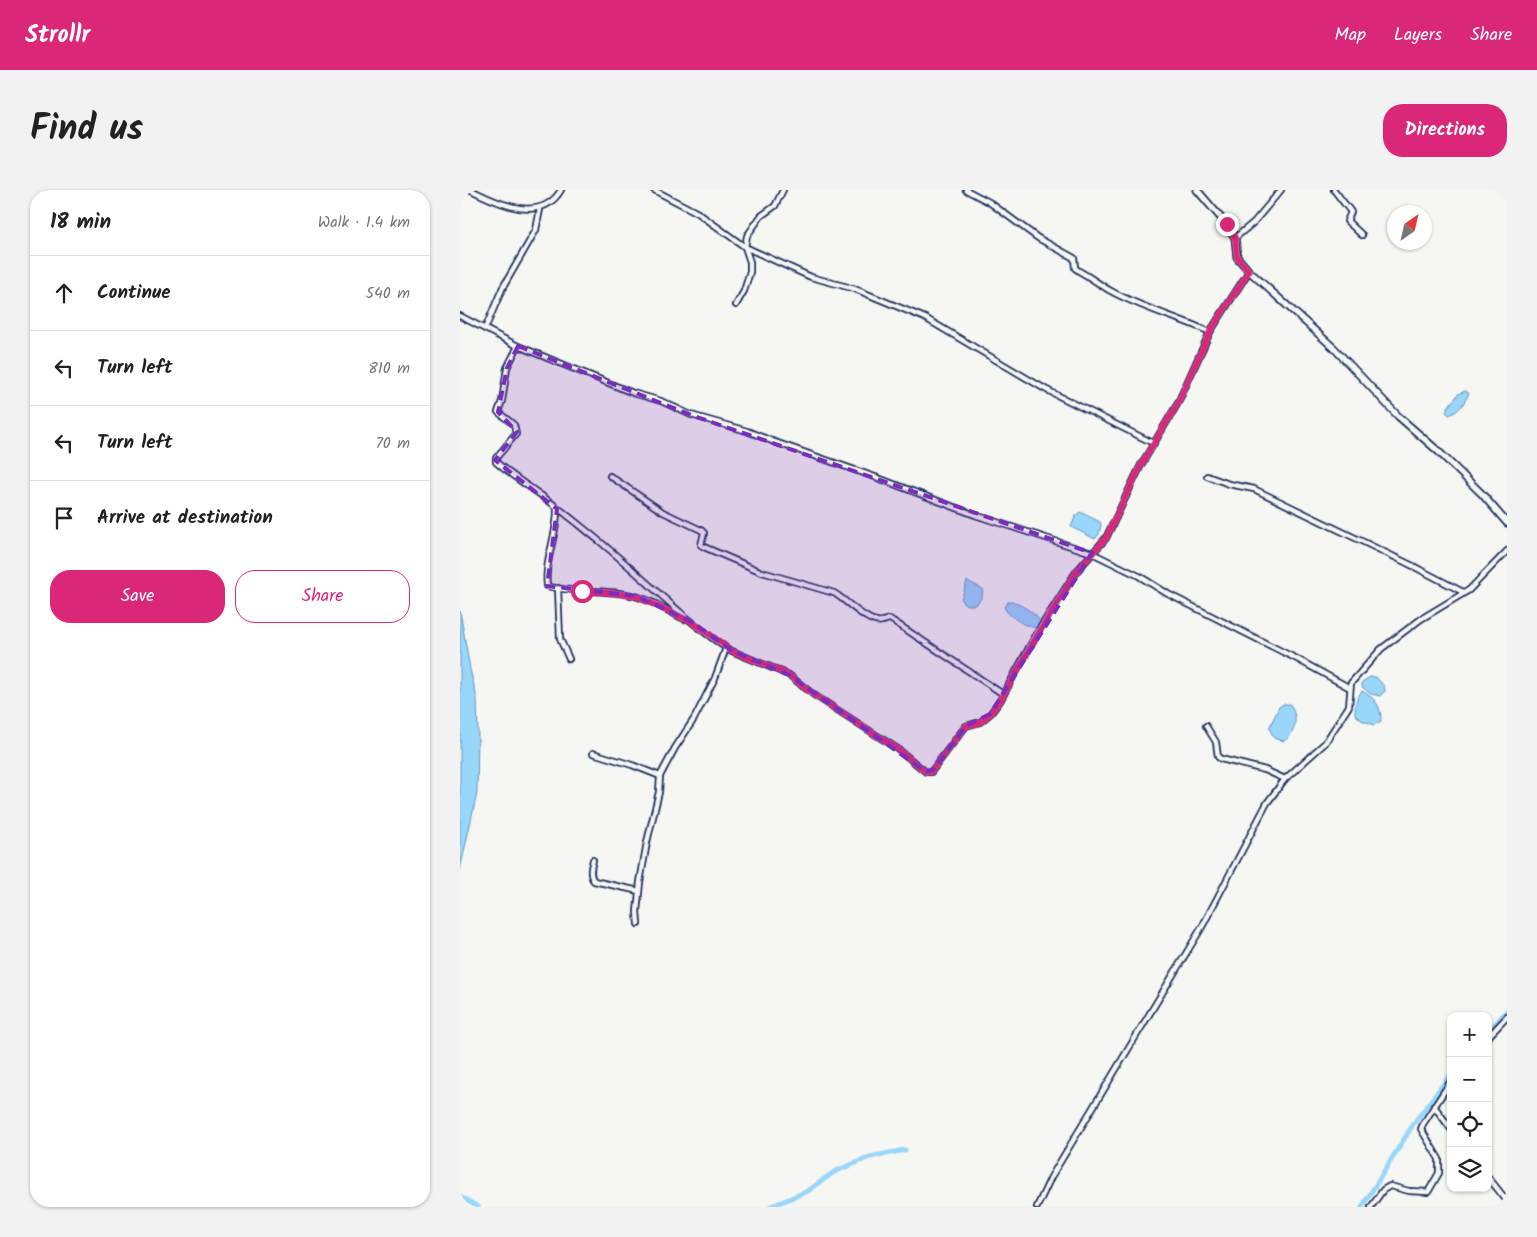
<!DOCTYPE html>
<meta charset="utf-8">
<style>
:root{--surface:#fff;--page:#f2f2f2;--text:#222;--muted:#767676;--line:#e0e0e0;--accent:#db2777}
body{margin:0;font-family:Kalam,sans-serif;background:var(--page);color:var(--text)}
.controls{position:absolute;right:15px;bottom:15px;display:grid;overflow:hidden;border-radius:10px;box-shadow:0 1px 4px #0004}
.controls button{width:45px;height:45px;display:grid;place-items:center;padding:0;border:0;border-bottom:1px solid var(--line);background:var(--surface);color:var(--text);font:25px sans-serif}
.compass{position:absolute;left:927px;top:15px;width:45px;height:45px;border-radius:50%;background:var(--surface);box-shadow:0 1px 4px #0004;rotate:34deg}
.stop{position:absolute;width:15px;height:15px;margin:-11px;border:4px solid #db2777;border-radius:50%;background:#fff}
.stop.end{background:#db2777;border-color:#fff;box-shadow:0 1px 5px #0008}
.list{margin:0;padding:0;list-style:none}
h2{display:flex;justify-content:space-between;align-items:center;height:65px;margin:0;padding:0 20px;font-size:21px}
h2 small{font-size:16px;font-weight:400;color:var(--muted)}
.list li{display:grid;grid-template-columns:32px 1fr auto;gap:15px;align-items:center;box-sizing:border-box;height:75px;padding:0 20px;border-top:1px solid var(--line)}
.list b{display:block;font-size:19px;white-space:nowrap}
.list em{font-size:16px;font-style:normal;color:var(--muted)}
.actions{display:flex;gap:10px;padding:15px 20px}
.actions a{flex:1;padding:11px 0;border:1px solid var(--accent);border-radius:20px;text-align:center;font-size:18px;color:var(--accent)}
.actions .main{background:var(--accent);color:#fff}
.icon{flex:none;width:28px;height:28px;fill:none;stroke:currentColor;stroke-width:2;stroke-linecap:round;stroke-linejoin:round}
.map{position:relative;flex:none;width:1047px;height:1017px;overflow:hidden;border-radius:20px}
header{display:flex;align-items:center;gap:30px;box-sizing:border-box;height:70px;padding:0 25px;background:var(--accent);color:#fff}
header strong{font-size:24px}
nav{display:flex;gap:28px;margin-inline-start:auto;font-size:18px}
.intro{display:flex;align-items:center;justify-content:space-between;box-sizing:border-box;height:120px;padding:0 30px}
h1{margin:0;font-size:35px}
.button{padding:12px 22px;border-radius:20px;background:var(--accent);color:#fff;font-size:18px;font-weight:700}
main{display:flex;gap:30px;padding:0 30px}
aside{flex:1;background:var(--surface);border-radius:20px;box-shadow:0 1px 4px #0004}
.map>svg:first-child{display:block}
</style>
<header>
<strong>Strollr</strong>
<nav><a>Map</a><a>Layers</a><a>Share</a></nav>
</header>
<div class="intro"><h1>Find us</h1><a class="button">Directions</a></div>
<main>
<aside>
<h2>18 min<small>Walk · 1.4 km</small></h2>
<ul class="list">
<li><svg class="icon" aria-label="ahead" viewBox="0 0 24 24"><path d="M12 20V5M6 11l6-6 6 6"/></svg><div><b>Continue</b></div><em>540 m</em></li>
<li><svg class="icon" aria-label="left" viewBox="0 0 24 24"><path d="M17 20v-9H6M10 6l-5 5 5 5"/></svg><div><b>Turn left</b></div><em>810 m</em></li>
<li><svg class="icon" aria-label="left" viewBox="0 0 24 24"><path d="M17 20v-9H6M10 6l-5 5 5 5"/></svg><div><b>Turn left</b></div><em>70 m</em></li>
<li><svg class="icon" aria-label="arrive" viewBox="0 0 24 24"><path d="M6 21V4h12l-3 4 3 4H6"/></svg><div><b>Arrive at destination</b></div></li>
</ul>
<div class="actions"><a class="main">Save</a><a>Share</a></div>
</aside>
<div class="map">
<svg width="1047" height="1017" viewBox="0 0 1047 1017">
<rect width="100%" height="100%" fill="#f6f6f2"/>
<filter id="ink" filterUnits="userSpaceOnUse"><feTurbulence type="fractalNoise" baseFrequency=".02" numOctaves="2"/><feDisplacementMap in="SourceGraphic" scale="10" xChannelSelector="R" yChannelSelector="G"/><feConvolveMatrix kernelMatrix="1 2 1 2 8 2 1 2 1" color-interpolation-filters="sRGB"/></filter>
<g filter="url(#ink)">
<!-- water -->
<g fill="#98d6fa" stroke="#6693bc">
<path d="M1005,201L1009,203C1005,212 999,222 989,225L986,222C988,214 995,210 998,204Z"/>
<path d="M620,322L640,332L641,335L639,344L635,349L611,337L616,325Z"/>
<path d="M507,391L523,399L522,407L516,415H506L501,410Z"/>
<path d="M549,411H552C562,416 578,423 581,435L577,438C566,436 549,428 544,417Z"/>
<path d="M0,421L10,479L17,508L18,546L17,603L0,680Z"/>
<path d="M910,487H916L924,496L925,501L920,506L911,504L902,497V492Z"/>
<path d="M902,501C915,508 921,515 921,531L914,535L901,530L895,524C895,515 896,508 902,501Z"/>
<path d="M823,514H830C838,527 837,542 824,551L814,548L809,538L819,517Z"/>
</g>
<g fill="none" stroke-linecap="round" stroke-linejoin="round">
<!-- canal -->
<g stroke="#98d6fa" stroke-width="5">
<path d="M1028,842L1047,821"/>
<path d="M0,1007L18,1017"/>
<path d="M309,1017L348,1001L374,982L410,967L445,960"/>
<path d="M902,1017L954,933L991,884"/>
</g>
<!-- minor casing -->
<g stroke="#1b2f5e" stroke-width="8">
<g id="minor">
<path d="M11,0C39,14 81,34 101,0"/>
<path d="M194,0L238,23L285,57L351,87L395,99L465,128L585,199L693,253"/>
<path d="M506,0L529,12L578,48L614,68L615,78L619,81C630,87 639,94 649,100C681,118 717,127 750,142"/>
<path d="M874,0L891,22L887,31L902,45"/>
<path d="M775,48L794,32L821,0"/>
<path d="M276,115L284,101L290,82V72L285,57L287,46L301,26L315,16L323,0"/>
<path d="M0,126L58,156L173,203L201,211L231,225L287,241L312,251L418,288L515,325L632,363L679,386L708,404L837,469L890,498"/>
<path d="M25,139L42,99L76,40L80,19"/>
<path d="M58,156L47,178L42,211L38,222L54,235L56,244L36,268V272C48,283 62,292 75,301C97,316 118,334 138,350C182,386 220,426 266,458"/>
<path d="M150,286L203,322L241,340L244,343L241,355L244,357L302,382L374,403C385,409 409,435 422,431C425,431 427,429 430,429L543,504"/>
<path d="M747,286L769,294L794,299L949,374L1003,402"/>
<path d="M97,319C98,344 84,370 87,396C115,404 147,398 175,406C192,410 208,421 224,429"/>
<path d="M98,398L100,449L109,469"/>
<path d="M746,536L756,552L758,567L761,569L805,580L825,589"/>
<path d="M133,563L172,575L200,586"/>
<path d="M133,670C131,677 129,685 134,691L179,701"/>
<path d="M178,734L177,722L180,692L187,652L199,602L200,586L215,558L234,529L255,488L266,458L272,461L329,485L354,505L438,559L466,582H471L502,541L506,536L520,532L530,524L540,511L577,443L616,382L646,348L681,275L718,213L750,142L789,81"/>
<path d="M1028,847L1047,827"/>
<path d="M974,916L991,939"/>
<path d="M1028,987L1047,1011"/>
<path d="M577,1017L591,987L742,737L807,613L825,589L865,553L889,516L891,493L921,459L961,429L1009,400L1047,361"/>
<path d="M911,1017L923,1000L930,996L949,1001L968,1002L979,983V969L961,939L963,934L991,891"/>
</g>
</g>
<!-- tertiary casing -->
<g stroke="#1b2f5e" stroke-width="9">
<path id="tertiary" d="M737,0L767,35L775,48L777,67L789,81L874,158L938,226L978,261L1022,304L1047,333"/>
</g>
<!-- minor -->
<use href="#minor" stroke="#f6f6f2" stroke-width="4.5"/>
<!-- tertiary -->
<use href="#tertiary" stroke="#f6f6f2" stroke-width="5.5"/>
</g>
</g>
<g fill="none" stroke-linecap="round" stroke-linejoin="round" filter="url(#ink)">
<!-- route -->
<path stroke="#db2777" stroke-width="6" d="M122,401L154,403L176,406L232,432L272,461L329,485L354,505L438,559L466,582H471L502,541L506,536L520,532L530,524L540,511L578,444L616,382L646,348L681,275L718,213L750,142L789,81L777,67L775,48L767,34"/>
</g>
<!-- marked area -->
<path fill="#7b2cbf" fill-opacity="0.2" stroke="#7b2cbf" stroke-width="4" stroke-dasharray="10 6" stroke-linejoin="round" d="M58,156L231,225L632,363L530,524L506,536L474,579L466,582L329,485L272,461L232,432L176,406L87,396L97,319L35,270L57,242L38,222L47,178Z"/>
</svg>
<div class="controls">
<button>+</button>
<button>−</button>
<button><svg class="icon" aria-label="locate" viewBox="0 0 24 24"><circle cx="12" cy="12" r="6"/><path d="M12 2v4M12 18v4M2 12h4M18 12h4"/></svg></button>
<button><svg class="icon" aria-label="layers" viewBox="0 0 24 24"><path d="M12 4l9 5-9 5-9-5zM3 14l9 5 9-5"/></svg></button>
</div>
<svg class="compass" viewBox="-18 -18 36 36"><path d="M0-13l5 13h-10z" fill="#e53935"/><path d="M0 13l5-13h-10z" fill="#767676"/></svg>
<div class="stop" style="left:122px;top:401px"></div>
<div class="stop end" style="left:767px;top:34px"></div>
</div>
</main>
